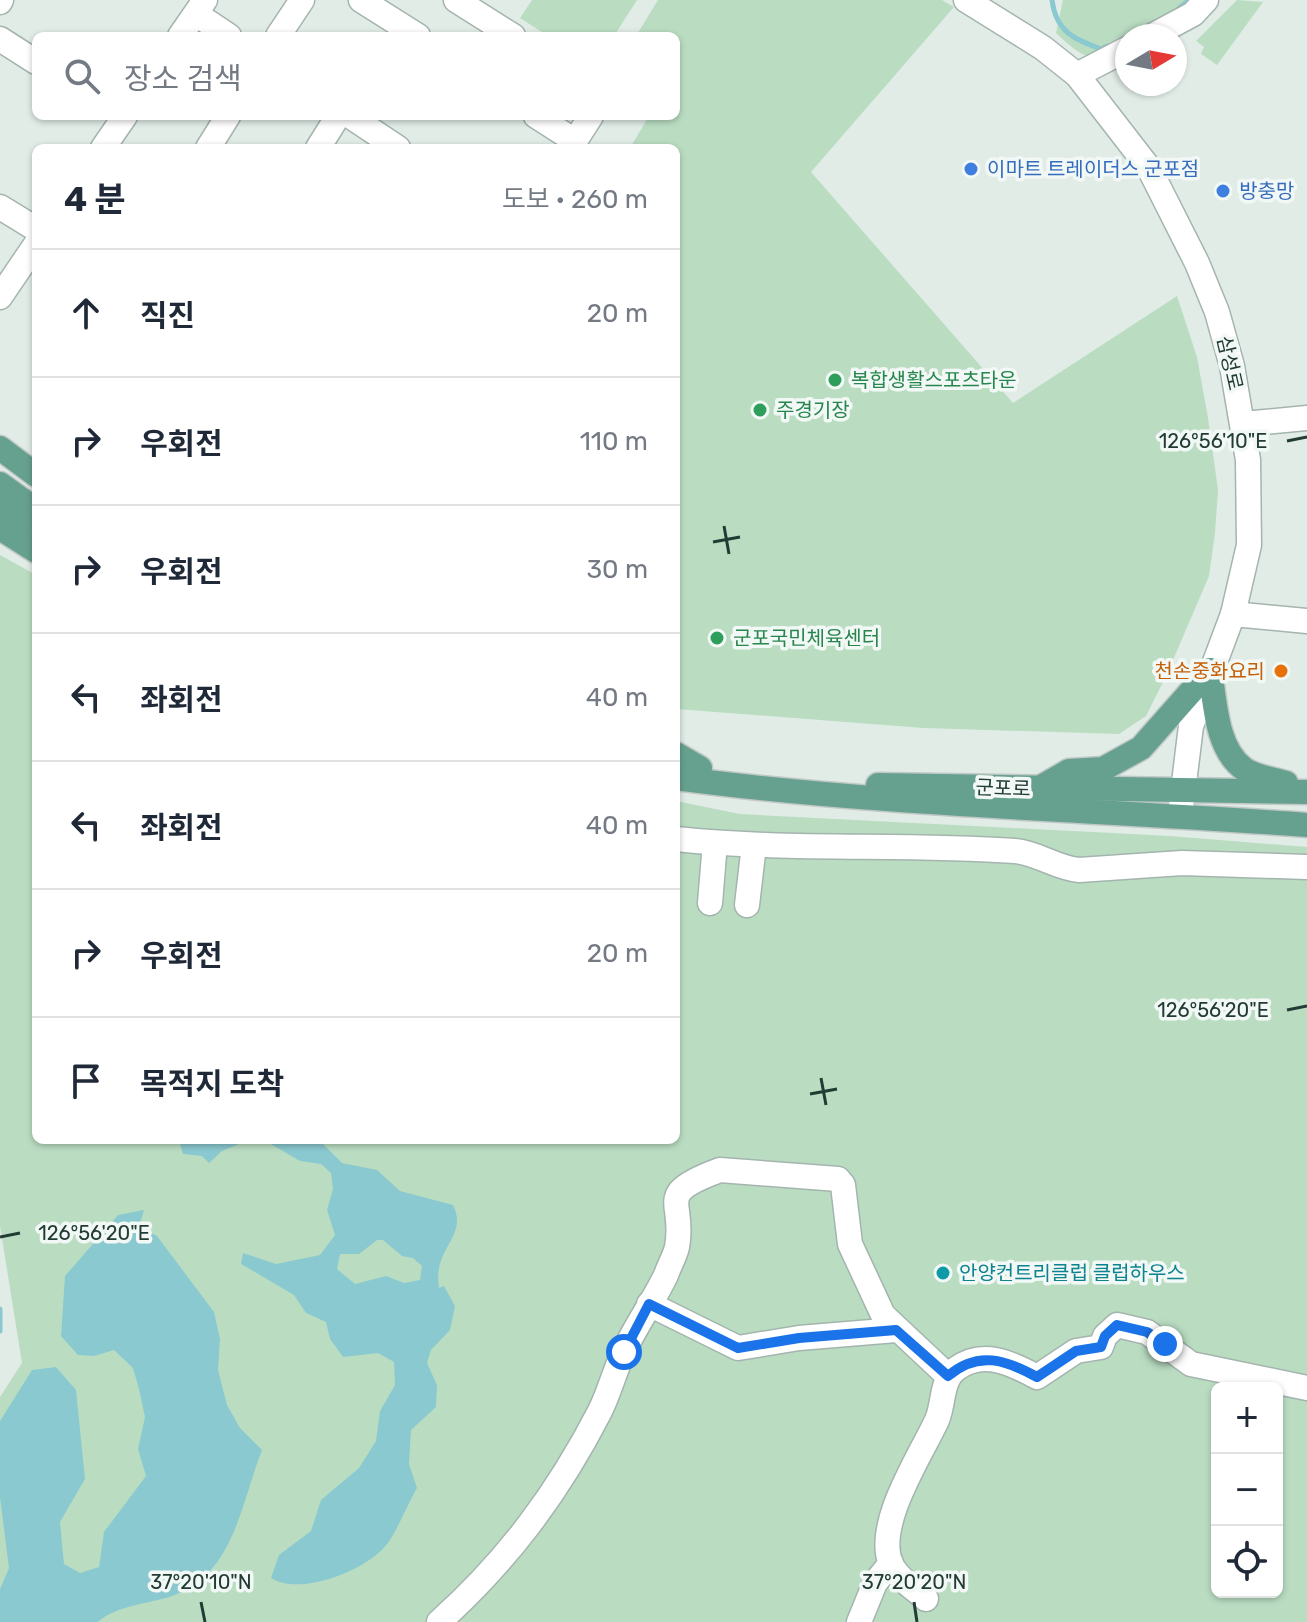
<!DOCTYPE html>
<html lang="ko">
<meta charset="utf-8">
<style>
:root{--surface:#fff;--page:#f6f6f7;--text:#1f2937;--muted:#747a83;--line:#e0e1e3}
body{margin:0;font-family:Rubik,"Noto Sans KR",sans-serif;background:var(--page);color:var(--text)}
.controls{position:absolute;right:24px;bottom:24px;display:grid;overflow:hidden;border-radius:12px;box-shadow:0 2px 6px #0004}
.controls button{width:72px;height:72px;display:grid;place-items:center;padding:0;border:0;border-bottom:2px solid var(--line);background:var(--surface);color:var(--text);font:40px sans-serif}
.compass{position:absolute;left:1115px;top:24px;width:72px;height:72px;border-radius:50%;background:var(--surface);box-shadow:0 2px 6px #0004;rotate:80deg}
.stop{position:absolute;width:24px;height:24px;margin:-18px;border:6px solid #1a73e8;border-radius:50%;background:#fff}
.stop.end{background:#1a73e8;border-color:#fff;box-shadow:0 2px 8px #0008}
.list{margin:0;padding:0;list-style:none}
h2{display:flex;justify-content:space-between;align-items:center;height:104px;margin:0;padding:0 32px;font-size:34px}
h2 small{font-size:26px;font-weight:400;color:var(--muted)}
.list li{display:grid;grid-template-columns:52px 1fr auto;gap:24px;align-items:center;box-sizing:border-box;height:128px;padding:0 32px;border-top:2px solid var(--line)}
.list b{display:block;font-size:30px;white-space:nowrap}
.list em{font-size:26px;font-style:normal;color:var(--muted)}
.icon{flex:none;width:44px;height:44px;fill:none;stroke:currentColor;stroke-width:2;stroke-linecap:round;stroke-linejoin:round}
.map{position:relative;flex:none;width:1307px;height:1622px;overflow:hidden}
.search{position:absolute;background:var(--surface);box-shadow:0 2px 6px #0004;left:32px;top:32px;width:648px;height:88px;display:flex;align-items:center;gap:20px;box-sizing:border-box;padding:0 28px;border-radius:12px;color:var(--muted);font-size:30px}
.panel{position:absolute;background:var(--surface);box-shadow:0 2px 6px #0004;left:32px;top:144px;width:648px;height:1000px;border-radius:12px}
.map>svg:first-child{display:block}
</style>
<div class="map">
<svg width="1307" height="1622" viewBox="0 0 1307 1622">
<rect width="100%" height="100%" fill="#e1ece7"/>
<!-- green -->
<g fill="#baddc2" fill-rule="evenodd">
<path d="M532,0H637L614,36H548L520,18Z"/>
<path d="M658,0H942L954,7L811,172L1013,403L1177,296L1197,357L1208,418L1218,490L1215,533L1209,576L1167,674L1146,716L1119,734L923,728L676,709V148H630L649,116H676V36H636Z"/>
<path d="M1063,0H1191C1173,19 1154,36 1127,36V45C1091,64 1085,60 1056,33Z"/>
<path d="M1237,0L1263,2L1217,65L1201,54L1204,47L1196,41Z"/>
<path d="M0,555L36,575V1140H676V801L740,814L1170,836L1307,847V1622H0V1397L22,1363L0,1226ZM1217,1388H1277V1592H1217Z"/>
</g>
<!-- water -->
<g fill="#8ac9d0" fill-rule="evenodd">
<path d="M179,1140H249L222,1151L209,1163L202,1156L183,1154Z"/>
<path d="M264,1140H319L342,1163L377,1170L400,1191L453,1205C469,1237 432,1248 439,1288L444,1286L455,1306L450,1330L431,1350L427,1363L437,1385L436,1407L411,1430L409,1464L417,1488C407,1505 399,1527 388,1543C368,1570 300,1597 271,1578L279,1555L311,1531L321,1500L359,1468L376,1441L380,1411L395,1385L394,1362L378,1353L343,1357L330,1339L326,1322L306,1313L294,1295L241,1264L243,1253L276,1264L320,1255L335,1235L327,1210L333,1189L331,1173L321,1164L300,1161ZM377,1240H383L402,1256L413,1258L422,1266L420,1280L404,1283L386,1276L355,1284L337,1269L340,1254H359Z"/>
<path d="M144,1210L139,1227L157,1236L214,1312L220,1339L218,1370L227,1405L240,1428L262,1450C241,1503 234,1575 172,1596C148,1604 117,1605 98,1622H0V1589L9,1568L0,1497V1421L32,1370L56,1367L76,1390L85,1479L60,1522L64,1564L80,1573L99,1567L104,1532L146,1476L138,1449L145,1417L139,1389L133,1368L114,1350L94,1356L78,1355L61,1336L65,1276L118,1215Z"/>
</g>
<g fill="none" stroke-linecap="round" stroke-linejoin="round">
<!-- stream -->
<g stroke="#8ac9d0" stroke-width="5">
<path d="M1052,0C1056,32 1074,39 1101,49L1107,46"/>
<path d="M1178,9L1189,0"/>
<path d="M1128,36L1145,28"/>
<path d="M0,1309V1331"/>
</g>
<!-- minor casing -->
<g stroke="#a4b4ae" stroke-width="27">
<g id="minor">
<path d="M361,0L418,36"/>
<path d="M456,0L513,36"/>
<path d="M966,0L1043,48L1077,75L1149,168L1197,263L1217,312L1232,366L1248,460L1249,545L1233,614L1191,726L1180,815"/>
<path d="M0,2L1,0"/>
<path d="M196,14L229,36"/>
<path d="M180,36L205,0"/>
<path d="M278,36L302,0"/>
<path d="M1152,36L1193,14L1206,0"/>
<path d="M0,39L36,62"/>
<path d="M1077,75L1127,49"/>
<path d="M350,116L398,148"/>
<path d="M536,116L575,141L571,148"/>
<path d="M575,141L591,116"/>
<path d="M103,148L125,116"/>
<path d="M208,148L228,116"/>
<path d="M318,148L338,116"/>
<path d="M0,207L36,229"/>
<path d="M0,297L36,244"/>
<path d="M1243,424L1307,418"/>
<path d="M1233,614L1307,621"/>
<path d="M676,839C789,851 902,843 1015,851C1038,853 1056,868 1079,870L1182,863L1307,867"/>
<path d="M710,903L715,843"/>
<path d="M747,905L754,845"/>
<path d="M649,1304L738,1348L799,1338L896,1330"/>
<path d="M926,1599C915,1589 897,1578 891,1564C874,1525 921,1455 937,1420C944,1404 941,1380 956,1369C983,1349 1011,1363 1037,1377L1076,1351L1101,1347L1105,1336L1117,1325L1147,1332L1191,1364L1307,1388"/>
<path d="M439,1622C507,1561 558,1493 600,1411C610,1391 615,1369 625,1349C637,1324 654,1300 666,1275C669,1266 675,1256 677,1247C686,1200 652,1195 720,1170L838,1179L843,1185L850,1244L883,1315L948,1376"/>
<path d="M859,1622L875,1583L891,1563"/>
</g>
</g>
<!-- major casing -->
<g stroke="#c1c8c6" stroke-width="27">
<g id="major">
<path d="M0,448L36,475"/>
<path d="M0,484L36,510"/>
<path d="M0,505L36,529"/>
<path d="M0,528L36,551"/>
<path d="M1210,670C1215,702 1216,749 1244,769C1255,777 1273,779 1286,783"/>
<path d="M676,754L700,768"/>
<path d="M676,778C886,806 1096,809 1307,825"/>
<path d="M878,785L1307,792"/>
<path d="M1038,789L1069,771L1103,769L1141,748L1210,670"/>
</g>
</g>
<!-- minor -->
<use href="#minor" stroke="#fff" stroke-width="24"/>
<!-- major -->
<use href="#major" stroke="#66a18f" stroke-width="24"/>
</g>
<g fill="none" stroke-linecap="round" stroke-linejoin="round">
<!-- route -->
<path stroke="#1a73e8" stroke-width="10" d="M624,1352L649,1304L738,1348L799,1338L896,1330L948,1376C978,1350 1006,1360 1037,1377L1076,1351L1101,1347L1105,1336L1117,1325L1147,1332L1165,1344"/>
</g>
<!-- ticks -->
<path fill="none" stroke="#223c34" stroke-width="3" d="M1287,441L1307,437M724,526L729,554M713,542L740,537M1287,1010L1307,1006M821,1078L826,1105M810,1094L837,1089M0,1237L20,1233M201,1602L205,1622M914,1602L917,1622"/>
<!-- markers -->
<g fill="#3f7fe0" stroke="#f2f8f5" stroke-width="3">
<circle cx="971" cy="169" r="8"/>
<circle cx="1223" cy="191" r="8"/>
</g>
<g fill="#2e9e5b" stroke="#f2f8f5" stroke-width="3">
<circle cx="835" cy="380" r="8"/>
<circle cx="760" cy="410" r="8"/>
<circle cx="717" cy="638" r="8"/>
</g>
<circle fill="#e8710a" stroke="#f2f8f5" stroke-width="3" cx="1281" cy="671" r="8"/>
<circle fill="#0f9aa8" stroke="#f2f8f5" stroke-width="3" cx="943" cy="1273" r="8"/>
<g text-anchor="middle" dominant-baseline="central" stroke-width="7" stroke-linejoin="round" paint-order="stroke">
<!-- shop labels -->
<g font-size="20" fill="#366cbe" stroke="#f2f8f5" text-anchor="start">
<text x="987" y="169">이마트 트레이더스 군포점</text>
<text x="1239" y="191">방충망</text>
</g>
<!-- street labels -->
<g font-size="20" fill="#223c34" stroke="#f2f8f5">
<text transform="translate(1230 363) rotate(77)">삼성로</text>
<text transform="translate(1003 788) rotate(2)">군포로</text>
</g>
<!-- leisure labels -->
<g font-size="20" fill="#27864d" stroke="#f2f8f5" text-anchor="start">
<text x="851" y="380">복합생활스포츠타운</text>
<text x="776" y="410">주경기장</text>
<text x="733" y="638">군포국민체육센터</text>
</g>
<!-- food labels -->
<g font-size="20" fill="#c56008" stroke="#f2f8f5" text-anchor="end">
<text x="1265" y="671">천손중화요리</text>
</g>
<!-- culture labels -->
<g font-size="20" fill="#0d838f" stroke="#f2f8f5" text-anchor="start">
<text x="959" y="1273">안양컨트리클럽 클럽하우스</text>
</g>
</g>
<g font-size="20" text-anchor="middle" fill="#223c34" stroke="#f2f8f5" stroke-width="7" stroke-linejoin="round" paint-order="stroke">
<text x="1213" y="448">126°56'10"E</text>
<text x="1213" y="1017">126°56'20"E</text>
<text x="94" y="1240">126°56'20"E</text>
<text x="201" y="1589">37°20'10"N</text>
<text x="914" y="1589">37°20'20"N</text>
</g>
</svg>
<div class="controls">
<button>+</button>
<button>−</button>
<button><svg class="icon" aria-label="locate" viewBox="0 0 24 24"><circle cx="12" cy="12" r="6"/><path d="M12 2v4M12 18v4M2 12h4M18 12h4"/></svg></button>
</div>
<svg class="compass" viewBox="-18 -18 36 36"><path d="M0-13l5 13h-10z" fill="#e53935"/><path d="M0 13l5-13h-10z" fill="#747a83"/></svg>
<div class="stop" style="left:624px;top:1352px"></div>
<div class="stop end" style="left:1165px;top:1344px"></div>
<div class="search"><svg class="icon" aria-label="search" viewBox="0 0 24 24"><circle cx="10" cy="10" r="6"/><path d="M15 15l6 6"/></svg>장소 검색</div>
<section class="panel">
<h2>4 분<small>도보 · 260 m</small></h2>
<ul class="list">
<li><svg class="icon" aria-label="ahead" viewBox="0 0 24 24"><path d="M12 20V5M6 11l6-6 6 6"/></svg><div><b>직진</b></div><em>20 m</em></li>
<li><svg class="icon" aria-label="right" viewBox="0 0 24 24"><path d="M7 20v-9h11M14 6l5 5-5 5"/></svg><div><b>우회전</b></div><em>110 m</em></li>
<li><svg class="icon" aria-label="right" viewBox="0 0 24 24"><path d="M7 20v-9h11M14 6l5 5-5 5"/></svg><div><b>우회전</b></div><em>30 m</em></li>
<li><svg class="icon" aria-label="left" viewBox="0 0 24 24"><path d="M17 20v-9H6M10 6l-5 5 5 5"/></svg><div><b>좌회전</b></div><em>40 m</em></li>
<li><svg class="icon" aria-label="left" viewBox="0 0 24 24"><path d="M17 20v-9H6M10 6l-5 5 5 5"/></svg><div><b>좌회전</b></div><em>40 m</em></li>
<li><svg class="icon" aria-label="right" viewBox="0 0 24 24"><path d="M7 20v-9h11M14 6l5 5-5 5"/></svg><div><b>우회전</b></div><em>20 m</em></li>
<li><svg class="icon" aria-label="arrive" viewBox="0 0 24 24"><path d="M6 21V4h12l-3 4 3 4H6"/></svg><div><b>목적지 도착</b></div></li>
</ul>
</section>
</div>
